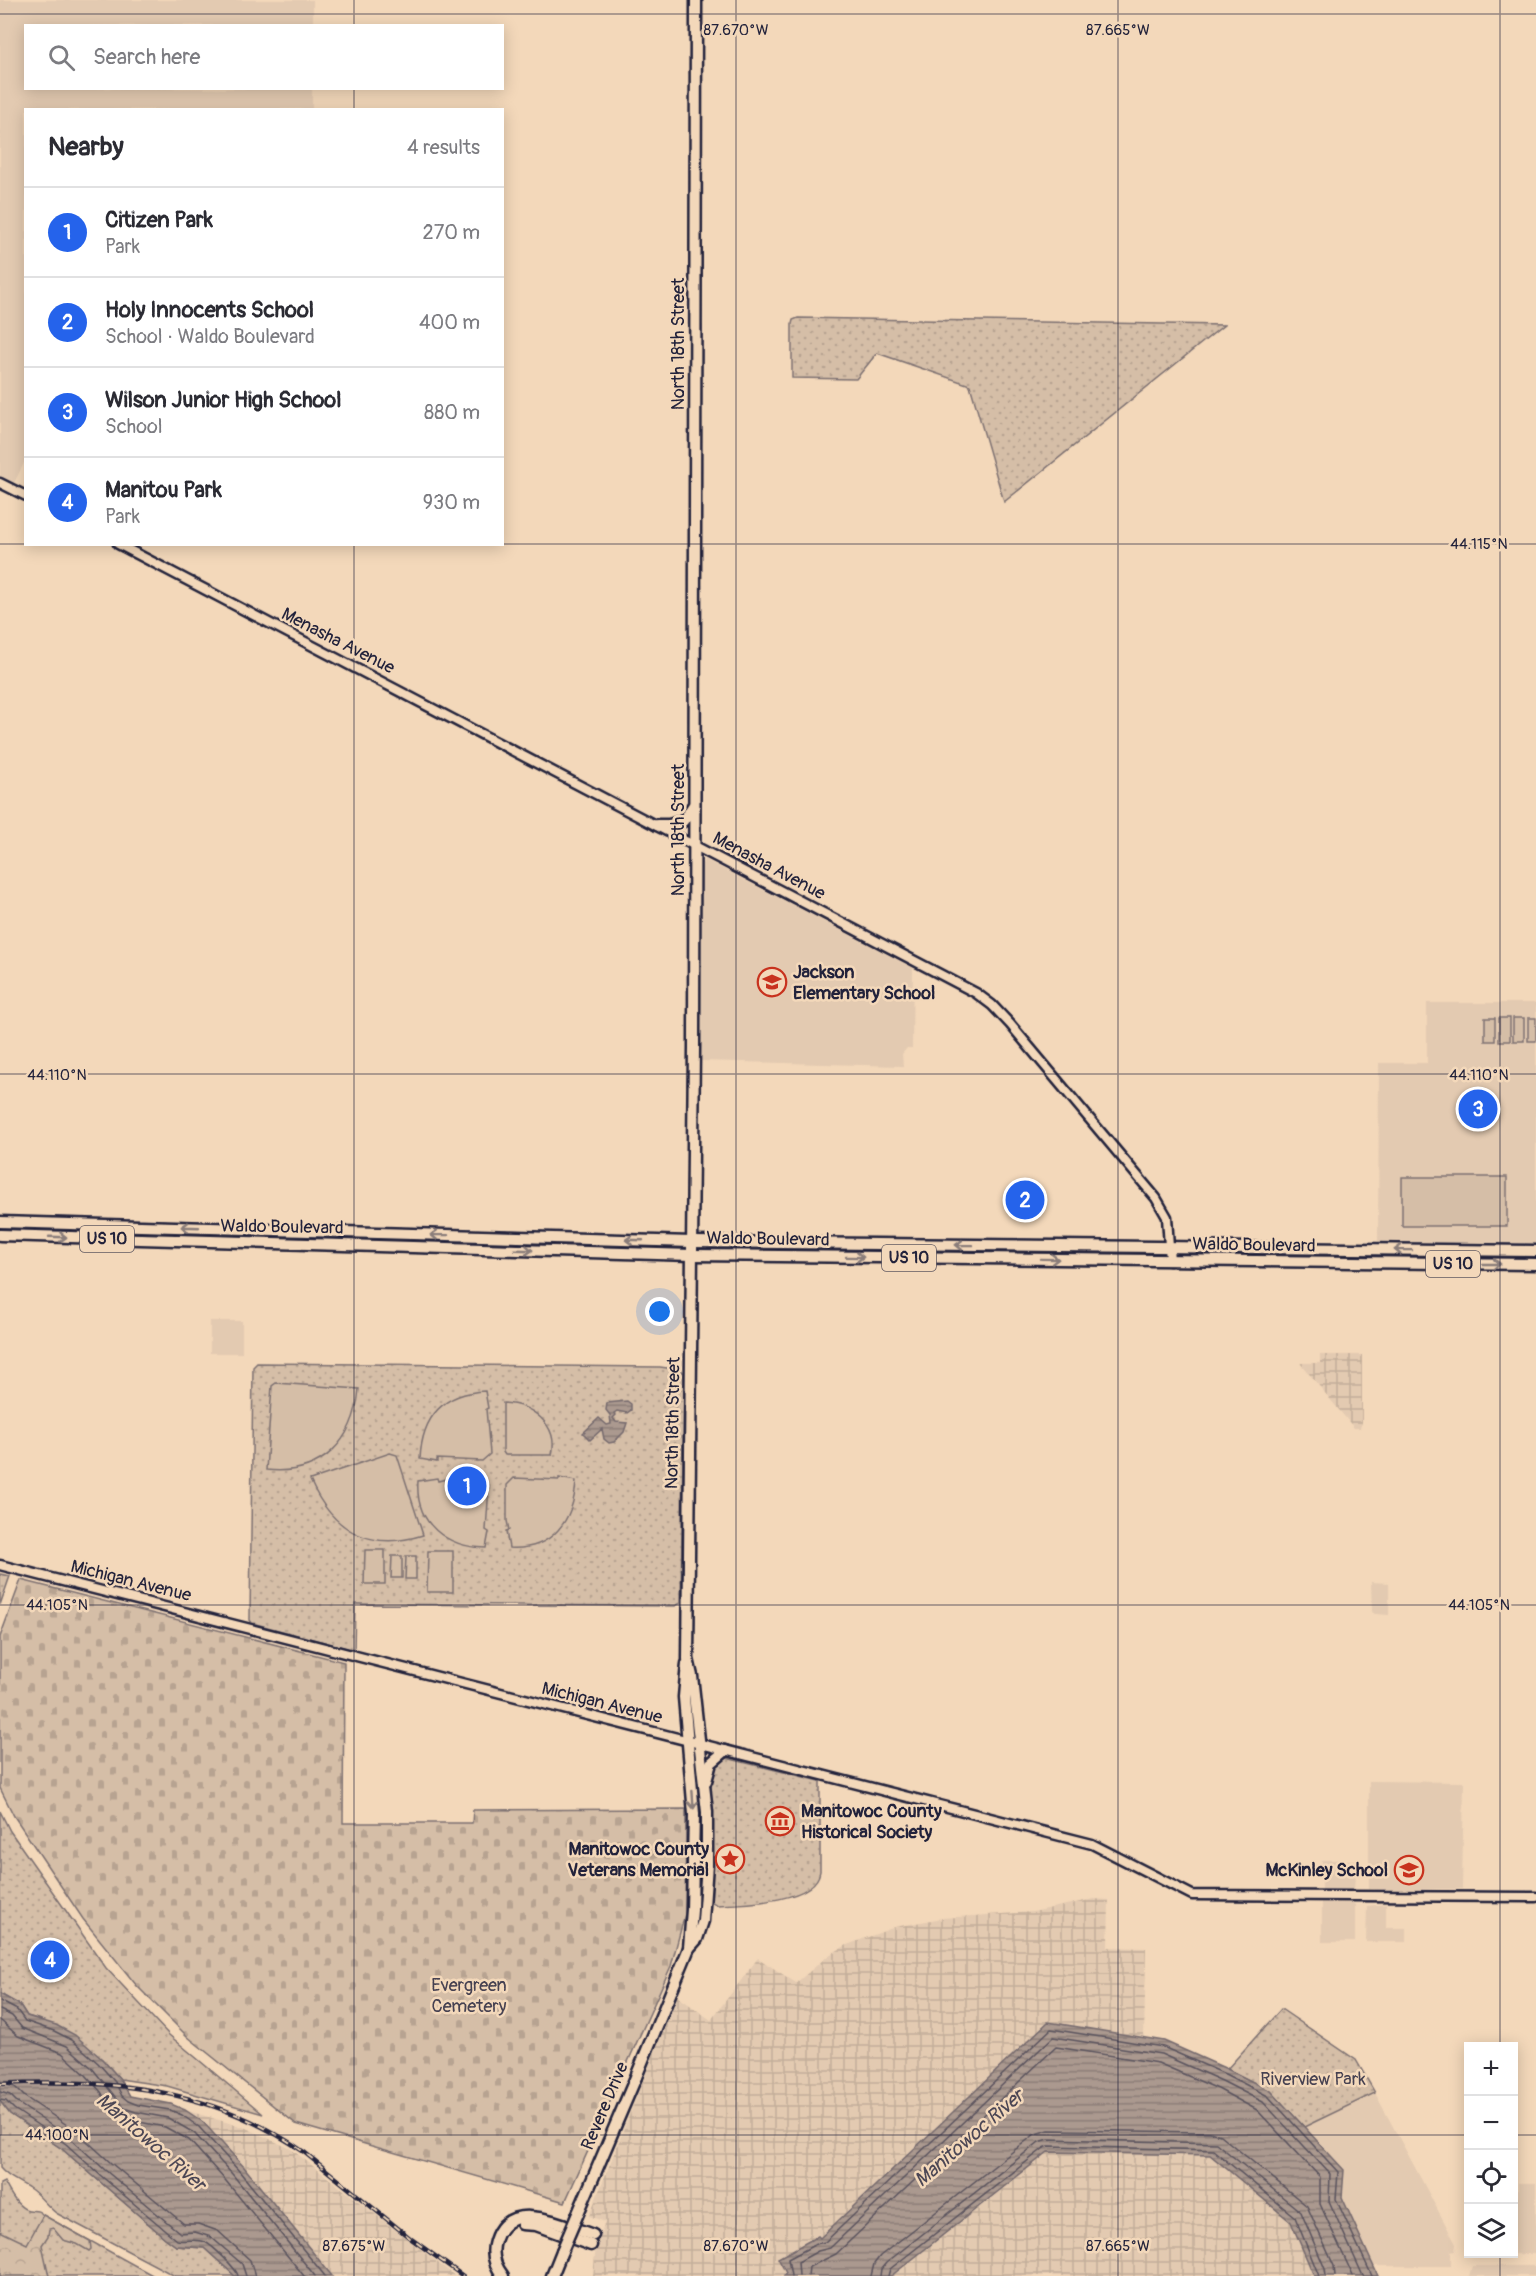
<!DOCTYPE html>
<meta charset="utf-8">
<style>
:root{--surface:#fff;--page:#f2f2f3;--text:#2b2b33;--muted:#7c7c81;--line:#e1e1e2;--accent:#2563eb}
body{margin:0;font-family:Pangolin,sans-serif;background:var(--page);color:var(--text)}
.controls{position:absolute;right:18px;bottom:18px;display:grid;overflow:hidden;border-radius:0px;box-shadow:0 3px 15px #0003}
.controls button{width:54px;height:54px;display:grid;place-items:center;padding:0;border:0;border-bottom:2px solid var(--line);background:var(--surface);color:var(--text);font:30px sans-serif}
.you{position:absolute;left:660px;top:1312px;width:21px;height:21px;margin:-15px;border:4px solid #fff;border-radius:50%;background:#1a73e8;box-shadow:0 0 0 9px #1a73e833}
.badge{display:grid;place-items:center;width:39px;height:39px;border-radius:50%;background:var(--accent);color:#fff;font-size:20px;font-weight:700}
.pin{position:absolute;translate:-50% -50%;border:3px solid #fff;box-shadow:0 2px 6px #0006}
.list{margin:0;padding:0;list-style:none}
h2{display:flex;justify-content:space-between;align-items:center;height:78px;margin:0;padding:0 24px;font-size:26px}
h2 small{font-size:20px;font-weight:400;color:var(--muted)}
.list li{display:grid;grid-template-columns:39px 1fr auto;gap:18px;align-items:center;box-sizing:border-box;height:90px;padding:0 24px;border-top:2px solid var(--line)}
.list b{display:block;font-size:22px;white-space:nowrap}
.list p{margin:0;font-size:20px;white-space:nowrap;color:var(--muted)}
.list em{font-size:20px;font-style:normal;color:var(--muted)}
.icon{flex:none;width:33px;height:33px;fill:none;stroke:currentColor;stroke-width:2;stroke-linecap:round;stroke-linejoin:round}
.map{position:relative;flex:none;width:1536px;height:2276px;overflow:hidden}
.search{position:absolute;background:var(--surface);box-shadow:0 3px 15px #0003;left:24px;top:24px;width:480px;height:66px;display:flex;align-items:center;gap:15px;box-sizing:border-box;padding:0 21px;border-radius:0px;color:var(--muted);font-size:22px}
.panel{position:absolute;background:var(--surface);box-shadow:0 3px 15px #0003;left:24px;top:108px;width:480px;height:438px;border-radius:0px}
.map>svg:first-child{display:block}
</style>
<div class="map">
<svg width="1536" height="2276" viewBox="0 0 1536 2276">
<defs>
<pattern id="industrial-grid" width="8" height="8" patternUnits="userSpaceOnUse" patternTransform="scale(1.5)"><rect width="8" height="8" fill="#e3cab1"/><path d="M0 4h8M4 0v8" fill="none" stroke="#c2ad99"/></pattern>
<pattern id="grass-dots" width="8" height="8" patternUnits="userSpaceOnUse" patternTransform="scale(1.5)"><rect width="8" height="8" fill="#d5bea7"/><path d="M2 2h.1M6 6h.1" fill="none" stroke="#b7a391" stroke-width="1.8" stroke-linecap="round"/></pattern>
<pattern id="forest-crowns" width="20" height="18" patternUnits="userSpaceOnUse" patternTransform="scale(1.5)"><rect width="20" height="18" fill="#d5bea7"/><path d="M2 6a3 3 0 1 1 6 0M12 15a3 3 0 1 1 6 0" fill="none" stroke="#b7a391"/></pattern>
<pattern id="cemetery-stones" width="16" height="16" patternUnits="userSpaceOnUse" patternTransform="scale(1.5)"><rect width="16" height="16" fill="#d5bea7"/><path d="M2 7V4a2 2 0 0 1 4 0v3zM10 15v-3a2 2 0 0 1 4 0v3z" fill="#b7a391"/></pattern>
<pattern id="water-rules" width="6" height="5" patternUnits="userSpaceOnUse" patternTransform="scale(1.5)"><rect width="6" height="5" fill="#ab998f"/><path d="M0 2.5h6" fill="none" stroke="#8b7c76"/></pattern>
</defs>
<rect width="100%" height="100%" fill="#f3d8ba"/>
<filter id="ink" filterUnits="userSpaceOnUse"><feTurbulence type="fractalNoise" baseFrequency=".0167" numOctaves="2"/><feDisplacementMap in="SourceGraphic" scale="12" xChannelSelector="R" yChannelSelector="G"/><feConvolveMatrix kernelMatrix="1 2 1 2 8 2 1 2 1" color-interpolation-filters="sRGB"/></filter>
<g filter="url(#ink)">
<!-- built -->
<g fill="#e3cab1">
<path d="M0,0H313V25L26,26V88L312,89V109L26,110V459L11,489L0,483Z"/>
<path d="M704,859L913,968L912,1048H907L902,1054L903,1066L700,1061L701,867Z"/>
<path d="M1427,1003H1536V1247L1383,1245L1378,1241L1379,1063H1427Z"/>
<rect x="210" y="1321" width="32" height="32"/>
<path d="M1371,1582L1389,1583V1615L1375,1614L1372,1612Z"/>
<path d="M1369,1781L1464,1782L1462,1889H1369Z"/>
<path d="M1356,1860L1354,1890L1322,1891V1860Z"/>
<path d="M1322,1902L1353,1903L1355,1905V1942H1322Z"/>
<path d="M1386,1904V1928H1406V1942H1366L1367,1906Z"/>
<path d="M1375,2093L1456,2244L1455,2251L1451,2252V2266H1373L1342,2197L1344,2170L1304,2127Z"/>
<path d="M1518,2183H1536V2254H1502H1514V2196H1518Z"/>
<path d="M1472,2266H1536V2276H1469Z"/>
</g>
<!-- industrial -->
<g fill="url(#industrial-grid)">
<path d="M1320,1355H1362V1422L1360,1428H1354L1300,1363H1320Z"/>
<path d="M1094,1899L1109,1900L1108,1947L1146,1948L1144,2038L1048,2022L820,2239L818,2236L778,2258L786,2273L784,2276H593L596,2246L605,2222L589,2216L677,1996L711,2020L758,1958L796,1983L829,1955L847,1945L895,1927L942,1918L1033,1912Z"/>
<path d="M185,2110L246,2128L291,2149L455,2276H332L203,2122Z"/>
<path d="M1048,2152L1210,2155L1291,2222L1314,2276H891Z"/>
</g>
<!-- grass -->
<g fill="url(#grass-dots)" stroke="#7c7071" stroke-width="1.5">
<path d="M798,318L1224,325L1004,502L970,385L877,353L856,379L792,378V324L793,320Z"/>
<path d="M257,1363L660,1367L681,1370L684,1373L681,1603L675,1606L355,1604L354,1650L252,1623L250,1620L253,1367Z"/>
<path d="M0,1574L10,1576L0,1605Z"/>
<path d="M722,1757L820,1781V1871C816,1903 741,1904 717,1905L711,1901V1772Z"/>
<path d="M0,1811L10,1831L106,1968L169,2035L263,2114L167,2086L120,2079L102,2059L41,2020L27,2016L20,2005L0,1994Z"/>
<path d="M1281,2009L1356,2060L1375,2093L1304,2127L1271,2091L1227,2069Z"/>
<path d="M0,2101L10,2114L62,2149L165,2238L176,2246L204,2248L235,2276H175L56,2213C47,2206 41,2197 32,2190C21,2182 9,2179 0,2168Z"/>
<path d="M4,2182C9,2191 15,2204 25,2209C33,2212 37,2208 43,2215L154,2276H0V2184Z"/>
</g>
<!-- forest -->
<path fill="url(#forest-crowns)" stroke="#7c7071" stroke-width="1.5" d="M43,2215L90,2241L91,2249L89,2251L77,2244L63,2240L53,2228L49,2229L48,2236L42,2245L49,2276H0V2231L27,2244Z"/>
<!-- cemetery -->
<path fill="url(#cemetery-stones)" stroke="#7c7071" stroke-width="1.5" d="M21,1580L344,1662L343,1823H472L473,1810L686,1809L685,1914L671,1966L565,2202L296,2124L188,2037L137,1986L83,1919L14,1816L0,1788V1637Z"/>
<!-- pitch -->
<g fill="#d5bea7" stroke="#7c7071" stroke-width="1.5">
<rect x="1485" y="1018" width="10" height="23"/>
<rect x="1499" y="1018" width="11" height="23"/>
<rect x="1513" y="1018" width="11" height="23"/>
<rect x="1528" y="1018" width="8" height="23"/>
<rect x="1402" y="1177" width="105" height="49"/>
<path d="M276,1383L359,1389C354,1442 321,1476 266,1470L272,1386Z"/>
<path d="M485,1391L488,1408L486,1409L490,1454L482,1461L437,1459V1462L420,1459C422,1417 443,1393 485,1391Z"/>
<path d="M503,1403C531,1404 559,1424 552,1455H505L503,1452Z"/>
<path d="M390,1453L397,1455L423,1535C369,1552 332,1530 310,1480Z"/>
<path d="M437,1478L438,1481L450,1478L482,1479L489,1486L486,1530L489,1532L486,1548C446,1547 415,1524 418,1481Z"/>
<path d="M514,1478L559,1480V1478L576,1481C574,1520 552,1551 509,1548L506,1531L509,1530L507,1521V1485Z"/>
<path d="M365,1550H385V1584H364Z"/>
<path d="M428,1551H453V1592H427Z"/>
<path d="M392,1556H402V1578H391Z"/>
<path d="M406,1556H416V1579H405Z"/>
</g>
<!-- water -->
<g fill="url(#water-rules)" stroke="#74696d" stroke-width="1.5">
<path d="M627,1401L631,1404V1410L627,1413L617,1411L614,1413L616,1415L613,1418L616,1422L627,1423L624,1432L614,1442L609,1443L604,1439L602,1429L590,1440L583,1433L599,1418L607,1425L611,1424L610,1415L606,1410L607,1403Z"/>
<path d="M0,1994L20,2005L27,2016L56,2025L75,2035L102,2059L120,2079L130,2096L171,2104L185,2110L203,2122L244,2167L332,2276H235L204,2248L176,2246L165,2238L62,2149L10,2114L0,2101Z"/>
<path d="M1048,2022L1164,2041L1227,2069L1271,2091L1344,2170L1342,2197L1378,2276H1314L1291,2222L1210,2155L1048,2152L891,2276H784L786,2273L778,2258L818,2236L820,2238Z"/>
</g>
<g fill="none" stroke-linecap="round" stroke-linejoin="round">
<!-- shore -->
<g stroke="#59525d" stroke-width="1.5">
<path d="M0,2001L17,2010L25,2021L54,2031L72,2040L98,2063L115,2082L122,2096L128,2101L138,2105L170,2110L182,2115L199,2127L239,2171L325,2276"/>
<path d="M0,2010L12,2016L22,2028L67,2046L92,2068L124,2108L136,2112L168,2118L194,2133L233,2175L315,2276"/>
<path d="M0,2020L18,2036L62,2053L86,2075L101,2092L110,2107L119,2115L134,2121L165,2127L189,2140L226,2181L304,2276"/>
<path d="M0,2083L15,2087L25,2097L76,2131L111,2163L184,2224H198L218,2231L250,2260L255,2276"/>
<path d="M0,2092L10,2095L19,2104L70,2138L105,2170L180,2233L195,2232L211,2237L242,2264L246,2276"/>
<path d="M0,2100L6,2101L14,2109L66,2144L100,2175L177,2240C187,2242 196,2238 205,2242C213,2246 237,2269 238,2276"/>
<path d="M791,2276L788,2259L816,2244L825,2242L1051,2029L1163,2047L1225,2074L1268,2096L1338,2172L1336,2199L1372,2276"/>
<path d="M799,2276L798,2262L818,2251L830,2248L1053,2037L1161,2054L1222,2081L1263,2102L1330,2174L1329,2201L1363,2276"/>
<path d="M808,2276L809,2267L836,2254L1056,2047L1158,2063L1218,2089L1257,2110L1320,2177V2204L1353,2276"/>
<path d="M871,2276L874,2264L880,2256L1035,2134L1049,2130L1210,2132L1220,2135L1307,2206L1334,2266L1335,2276"/>
<path d="M880,2276L881,2269L886,2263L1039,2142L1049,2139L1216,2143L1301,2212L1325,2269L1326,2276"/>
<path d="M888,2276L890,2269L1044,2148L1049,2146L1213,2150L1295,2217L1319,2276"/>
</g>
<!-- minor casing -->
<g stroke="#22223b" stroke-width="13">
<g id="minor">
<path d="M0,483L26,496"/>
<path d="M118,544L976,993L992,1005L1010,1024L1156,1198L1167,1217L1170,1261"/>
<path d="M0,1565L1092,1844L1192,1895L1536,1897"/>
</g>
</g>
<!-- major casing -->
<g stroke="#22223b" stroke-width="15">
<g id="major">
<path d="M657,825H669L683,821L693,806"/>
<path d="M0,1222L692,1242L1536,1251"/>
<path d="M0,1235L692,1255L1536,1264"/>
<path d="M687,1664L684,1697L694,1814L692,1910L689,1948"/>
<path d="M706,1781L711,1763L725,1751"/>
<path d="M636,2077L689,1948L697,1939L703,1921L707,1864V1812L692,1676L688,1659L694,1047L696,0"/>
<path d="M522,2224L536,2225L591,2245"/>
<path d="M503,2276C495,2266 491,2254 495,2241C509,2196 564,2226 593,2235"/>
<path d="M552,2276L562,2251"/>
</g>
</g>
<!-- minor -->
<use href="#minor" stroke="#f3d8ba" stroke-width="8"/>
<!-- major -->
<use href="#major" stroke="#f3d8ba" stroke-width="10"/>
<!-- rail casing -->
<g stroke="#22223b" stroke-width="4.5">
<path id="rail" d="M0,2084C108,2078 213,2088 304,2152L410,2238L463,2276"/>
</g>
<!-- rail -->
<use href="#rail" stroke="#f3d8ba" stroke-width="2" stroke-dasharray="7" stroke-linecap="butt"/>
<!-- major-bridge casing -->
<g stroke="#22223b" stroke-width="15" stroke-linecap="butt">
<path id="major-bridge" d="M562,2251L636,2077"/>
</g>
<!-- major-bridge -->
<use href="#major-bridge" stroke="#f3d8ba" stroke-width="10"/>
</g>
<!-- one-way arrows -->
<defs><path id="oneway-shaft" d="M-6 0H5M1.5-3L5.5 0L1.5 3" fill="none" stroke-width="1.6" stroke-linecap="round" stroke-linejoin="round" transform="scale(1.5)"/></defs>
<g stroke="#8a7d7a">
<use href="#oneway-shaft" transform="translate(190 1227) rotate(-178)"/>
<use href="#oneway-shaft" transform="translate(439 1235) rotate(-179)"/>
<use href="#oneway-shaft" transform="translate(58 1237) rotate(2)"/>
<use href="#oneway-shaft" transform="translate(634 1240) rotate(-178)"/>
<use href="#oneway-shaft" transform="translate(964 1245) rotate(-179)"/>
<use href="#oneway-shaft" transform="translate(524 1250) rotate(2)"/>
<use href="#oneway-shaft" transform="translate(1403 1250) rotate(-179)"/>
<use href="#oneway-shaft" transform="translate(855 1257) rotate(1)"/>
<use href="#oneway-shaft" transform="translate(1050 1259) rotate(1)"/>
<use href="#oneway-shaft" transform="translate(1492 1264)"/>
<use href="#oneway-shaft" transform="translate(693 1800) rotate(86)"/>
</g>
</g>
<!-- ticks -->
<path fill="none" stroke="#22223b" stroke-width="1.5" stroke-opacity="0.45" d="M354,0V26M736,0V2276M1118,0V2276M1500,0V2046M0,14H1536M354,88V110M0,544H26M354,544V2276M502,544H1536M0,1074H1536M0,1605H1536M0,2135H1468M1514,2135H1536M1500,2254V2276"/>
<!-- icons -->
<defs>
<g id="school-ring" transform="scale(1.5)"><circle r="9.5" fill="#f3d8ba" stroke="#c8321e" stroke-width="1.5"/><path d="M0-5L7-2L0 1L-7-2ZM-4 1L0 2.5L4 1V4Q0 6-4 4Z" fill="#c8321e"/></g>
<g id="museum-ring" transform="scale(1.5)"><circle r="9.5" fill="#f3d8ba" stroke="#c8321e" stroke-width="1.5"/><path d="M0-6L6-3V-2H-6V-3ZM-5-1h2V3h-2ZM-1-1h2V3h-2ZM3-1h2V3H3ZM-6 4H6V6H-6Z" fill="#c8321e"/></g>
<g id="sight-ring" transform="scale(1.5)"><circle r="9.5" fill="#f3d8ba" stroke="#c8321e" stroke-width="1.5"/><path d="M0-6L1.8-2.2L6-1.7L2.9 1.2L3.7 5.4L0 3.3L-3.7 5.4L-2.9 1.2L-6-1.7L-1.8-2.2Z" fill="#c8321e"/></g>
</defs>
<g fill-rule="evenodd">
<use href="#school-ring" x="772" y="982"/>
<use href="#museum-ring" x="780" y="1821"/>
<use href="#sight-ring" x="730" y="1859"/>
<use href="#school-ring" x="1409" y="1870"/>
</g>
<g text-anchor="middle" dominant-baseline="central" stroke-width="5" stroke-linejoin="round" paint-order="stroke">
<!-- shield labels -->
<g fill="#f3d8ba" stroke="#615961" stroke-width="1.5">
<rect x="80" y="1226" width="54" height="26" rx="4.5"/>
<rect x="882" y="1245" width="54" height="26" rx="4.5"/>
<rect x="1426" y="1251" width="54" height="26" rx="4.5"/>
</g>
<g font-size="16" font-weight="bold" fill="#22223b">
<text x="107" y="1239">US 10</text>
<text x="909" y="1258">US 10</text>
<text x="1453" y="1264">US 10</text>
</g>
<!-- street labels -->
<g font-size="18" fill="#22223b" stroke="#f3d8ba">
<text transform="translate(678 344) rotate(-90)">North 18th Street</text>
<text transform="translate(338 641) rotate(27)">Menasha Avenue</text>
<text transform="translate(678 830) rotate(-90)">North 18th Street</text>
<text transform="translate(769 866) rotate(28)">Menasha Avenue</text>
<text transform="translate(282 1227) rotate(1)">Waldo Boulevard</text>
<text transform="translate(768 1239) rotate(1)">Waldo Boulevard</text>
<text transform="translate(1254 1245) rotate(1)">Waldo Boulevard</text>
<text transform="translate(673 1423) rotate(-89)">North 18th Street</text>
<text transform="translate(131 1581) rotate(14)">Michigan Avenue</text>
<text transform="translate(602 1703) rotate(14)">Michigan Avenue</text>
<text transform="translate(605 2106) rotate(-67)">Revere Drive</text>
</g>
<!-- poi labels -->
<g font-size="18" font-weight="bold" fill="#22223b" stroke="#f3d8ba" text-anchor="start">
<text x="793" y="972">Jackson<tspan x="793" dy="21">Elementary School</tspan></text>
<text x="801" y="1811">Manitowoc County<tspan x="801" dy="21">Historical Society</tspan></text>
<text x="709" y="1849" text-anchor="end">Manitowoc County<tspan x="709" dy="21">Veterans Memorial</tspan></text>
<text x="1388" y="1870" text-anchor="end">McKinley School</text>
</g>
<!-- park labels -->
<g font-size="18" fill="#464151" stroke="#f3d8ba">
<text x="469" y="1985">Evergreen<tspan x="469" dy="21">Cemetery</tspan></text>
<text x="1313" y="2079">Riverview Park</text>
</g>
<!-- water labels -->
<g font-size="20" font-style="italic" fill="#4b4654" stroke="#f3d8ba">
<text transform="translate(969 2138) rotate(-41)">Manitowoc River</text>
<text transform="translate(151 2142) rotate(41)">Manitowoc River</text>
</g>
</g>
<g font-size="15" text-anchor="middle" fill="#22223b" stroke="#f3d8ba" stroke-width="5" stroke-linejoin="round" paint-order="stroke">
<text x="736" y="35">87.670°W</text>
<text x="1118" y="35">87.665°W</text>
<text x="1479" y="549">44.115°N</text>
<text x="57" y="1080">44.110°N</text>
<text x="1479" y="1080">44.110°N</text>
<text x="57" y="1610">44.105°N</text>
<text x="1479" y="1610">44.105°N</text>
<text x="57" y="2140">44.100°N</text>
<text x="354" y="2251">87.675°W</text>
<text x="736" y="2251">87.670°W</text>
<text x="1118" y="2251">87.665°W</text>
</g>
</svg>
<div class="controls">
<button>+</button>
<button>−</button>
<button><svg class="icon" aria-label="locate" viewBox="0 0 24 24"><circle cx="12" cy="12" r="6"/><path d="M12 2v4M12 18v4M2 12h4M18 12h4"/></svg></button>
<button><svg class="icon" aria-label="layers" viewBox="0 0 24 24"><path d="M12 4l9 5-9 5-9-5zM3 14l9 5 9-5"/></svg></button>
</div>
<div class="you"></div>
<div class="pin badge" style="left:467px;top:1486px">1</div>
<div class="pin badge" style="left:1025px;top:1200px">2</div>
<div class="pin badge" style="left:1478px;top:1109px">3</div>
<div class="pin badge" style="left:50px;top:1960px">4</div>
<div class="search"><svg class="icon" aria-label="search" viewBox="0 0 24 24"><circle cx="10" cy="10" r="6"/><path d="M15 15l6 6"/></svg>Search here</div>
<section class="panel">
<h2>Nearby<small>4 results</small></h2>
<ul class="list">
<li><span class="badge">1</span><div><b>Citizen Park</b><p>Park</p></div><em>270 m</em></li>
<li><span class="badge">2</span><div><b>Holy Innocents School</b><p>School · Waldo Boulevard</p></div><em>400 m</em></li>
<li><span class="badge">3</span><div><b>Wilson Junior High School</b><p>School</p></div><em>880 m</em></li>
<li><span class="badge">4</span><div><b>Manitou Park</b><p>Park</p></div><em>930 m</em></li>
</ul>
</section>
</div>
